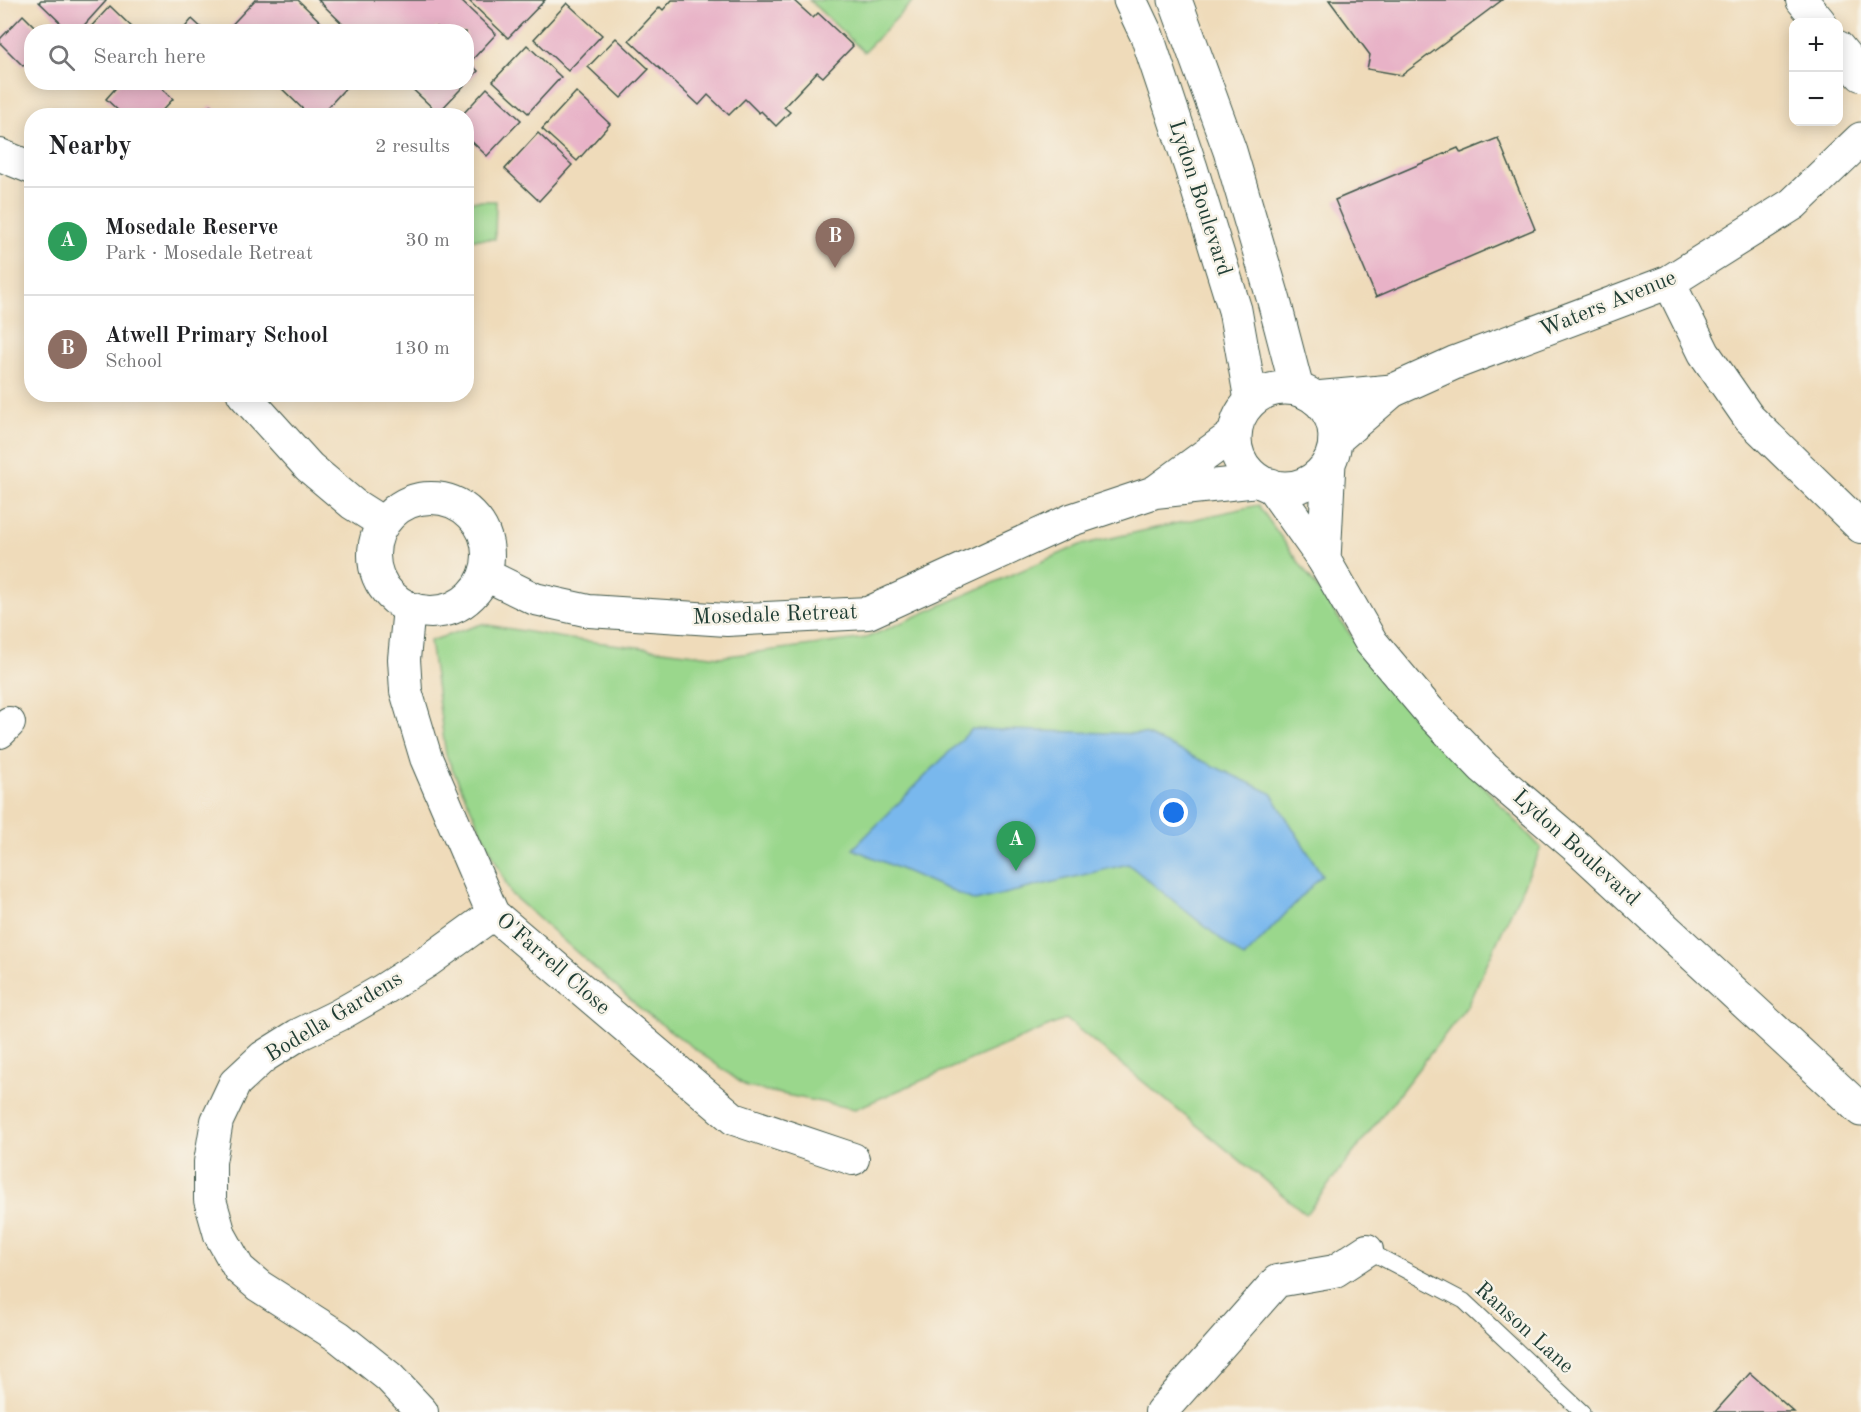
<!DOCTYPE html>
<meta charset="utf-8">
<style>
:root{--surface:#fff;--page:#f2f2f2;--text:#202124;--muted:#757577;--line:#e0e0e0;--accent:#2563eb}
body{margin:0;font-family:"Old Standard TT",serif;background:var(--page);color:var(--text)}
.controls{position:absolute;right:18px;top:18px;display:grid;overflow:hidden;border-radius:12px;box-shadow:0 3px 15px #0003}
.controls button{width:54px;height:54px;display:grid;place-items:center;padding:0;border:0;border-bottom:2px solid var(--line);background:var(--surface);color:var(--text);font:30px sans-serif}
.you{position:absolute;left:1174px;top:813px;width:21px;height:21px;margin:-15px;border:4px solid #fff;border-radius:50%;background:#1a73e8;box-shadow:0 0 0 9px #1a73e833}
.badge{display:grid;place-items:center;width:39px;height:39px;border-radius:50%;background:var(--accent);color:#fff;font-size:20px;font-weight:700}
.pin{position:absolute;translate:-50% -50px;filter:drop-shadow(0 2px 3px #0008)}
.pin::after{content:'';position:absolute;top:32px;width:21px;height:18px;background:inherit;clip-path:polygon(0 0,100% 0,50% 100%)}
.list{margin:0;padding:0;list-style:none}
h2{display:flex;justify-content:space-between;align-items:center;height:78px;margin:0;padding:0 24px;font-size:26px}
h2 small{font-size:20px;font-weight:400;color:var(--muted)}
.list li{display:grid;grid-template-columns:39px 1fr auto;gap:18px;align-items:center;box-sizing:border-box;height:108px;padding:0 24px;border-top:2px solid var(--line)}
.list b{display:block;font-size:22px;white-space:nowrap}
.list p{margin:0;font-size:20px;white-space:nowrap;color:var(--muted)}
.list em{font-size:20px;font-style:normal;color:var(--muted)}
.icon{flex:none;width:33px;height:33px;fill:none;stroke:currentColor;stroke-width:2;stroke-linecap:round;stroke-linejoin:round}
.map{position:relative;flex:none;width:1861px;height:1412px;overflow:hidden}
.search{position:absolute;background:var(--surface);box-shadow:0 3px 15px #0003;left:24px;top:24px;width:450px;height:66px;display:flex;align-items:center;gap:15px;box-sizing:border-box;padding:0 21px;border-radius:24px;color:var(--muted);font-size:22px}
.panel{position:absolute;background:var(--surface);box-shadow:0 3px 15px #0003;left:24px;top:108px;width:450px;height:294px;border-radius:24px}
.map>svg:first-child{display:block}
</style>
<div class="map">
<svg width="1861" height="1412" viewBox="0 0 1861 1412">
<rect width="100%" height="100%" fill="#f7f3e8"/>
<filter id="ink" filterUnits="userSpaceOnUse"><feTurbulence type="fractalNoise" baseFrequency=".0167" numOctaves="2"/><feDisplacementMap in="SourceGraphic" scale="12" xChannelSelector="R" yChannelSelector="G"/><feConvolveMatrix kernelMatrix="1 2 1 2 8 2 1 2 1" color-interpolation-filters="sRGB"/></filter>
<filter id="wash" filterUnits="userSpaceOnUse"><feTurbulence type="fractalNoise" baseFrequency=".008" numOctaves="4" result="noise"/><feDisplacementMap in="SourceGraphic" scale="24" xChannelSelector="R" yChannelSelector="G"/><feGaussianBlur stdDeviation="1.35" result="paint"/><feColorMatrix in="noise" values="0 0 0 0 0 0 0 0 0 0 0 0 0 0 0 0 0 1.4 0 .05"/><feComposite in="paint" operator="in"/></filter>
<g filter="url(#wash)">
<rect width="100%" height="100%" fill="#efdbba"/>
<!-- green -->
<g fill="#9ad78c" stroke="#5c8a60" stroke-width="1.5">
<path d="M809,0H914L864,52Z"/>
<path d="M467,201H496L495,239H467Z"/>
<path d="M1258,505L1380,676L1541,848L1467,1006L1306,1214L1066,1019L855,1109L747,1087L642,1010L511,894L446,755L430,641L482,624L570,639L720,657L866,638L1080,545Z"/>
</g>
<!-- water -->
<path fill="#79b8ed" stroke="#4c7a90" stroke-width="1.5" d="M972,729L1145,734L1271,793L1322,875L1244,958L1128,864L975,901L853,849Z"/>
<g id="blocks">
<!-- building -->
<g fill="#e8b2c7">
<path d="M41,0H105L106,1L78,32H70L39,2Z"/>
<path d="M255,0H298L331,32H225Z"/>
<path d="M318,0H460L496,34L472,60L466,55V32H442L437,27L435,29L437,32H351Z"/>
<path d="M468,0H545L508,38Z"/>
<path d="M672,0H793L813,18L818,13L853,46L823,77L817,72L784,107L790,112L776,126L761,111L759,113L745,99L729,115L708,95L699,105L629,40L660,7L663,10Z"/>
<path d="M1329,0H1502L1402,75L1367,69L1370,55Z"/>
<path d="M567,3L602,35L568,71L534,39Z"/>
<path d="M110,6L137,32H86Z"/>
<path d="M23,15L40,32H32V57L23,66L0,43V39Z"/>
<path d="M192,19L206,32H181Z"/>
<path d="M616,38L649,69L621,98L588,67Z"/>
<path d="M527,45L561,77L528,113L493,81Z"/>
<path d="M466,59L478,71L438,113L405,82H466Z"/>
<path d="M121,82H156L173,99L157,116H124L106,99Z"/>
<path d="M275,82H351L320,116H310Z"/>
<path d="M487,88L521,120L487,156L466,136V116H461Z"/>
<path d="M576,92L610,124L577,161L542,129Z"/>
<path d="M211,105L222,116H201Z"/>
<path d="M538,133L572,165L539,201L505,169Z"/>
<path d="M1498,138L1535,229L1376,297L1335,200L1458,148L1461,153Z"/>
<path d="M1750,1373L1794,1412H1715Z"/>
</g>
</g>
</g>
<g filter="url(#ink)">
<use href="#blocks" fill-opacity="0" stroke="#3e5548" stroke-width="1.5"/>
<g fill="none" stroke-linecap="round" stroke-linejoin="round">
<!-- lane casing -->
<g stroke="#3e5548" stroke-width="17">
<path id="lane" d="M1367,1250L1464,1301L1582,1412"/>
</g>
<!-- street casing -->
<g stroke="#3e5548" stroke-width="34">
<g id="street">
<path d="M1802,0L1820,22"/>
<path d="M1838,47L1861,75"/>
<path d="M0,155L32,168"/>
<path d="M1669,282L1704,353L1749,418L1861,527"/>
<path d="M243,394L309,467L353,504L383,523"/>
<path d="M1156,491L1234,434"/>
<circle cx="431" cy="555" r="57"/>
<path d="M486,575L535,599L589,611L727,620L868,613L1071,520L1155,492L1258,481"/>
<path d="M409,608L404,659L406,691L426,758L493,914L734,1119L853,1159"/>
<path d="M0,732L9,723"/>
<path d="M422,1412L389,1377L339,1337L259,1286L239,1269L220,1235L210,1200V1162L217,1121L235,1083L263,1057L298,1035L339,1015L381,991L428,961L493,914"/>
<path d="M1161,1412L1277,1281L1335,1271L1367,1250"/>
</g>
</g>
<!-- secondary casing -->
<g stroke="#3e5548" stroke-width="35">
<g id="secondary">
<path d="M1130,0L1147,36L1191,168L1235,310L1251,400"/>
<path d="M1175,0L1230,151L1274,301L1297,389"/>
<circle cx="1285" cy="438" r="50"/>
<path d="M1315,398L1392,391"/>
<path d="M1335,440L1392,391L1454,363L1669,282L1793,204L1861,139"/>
<path d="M1271,485L1324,560L1371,642L1429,711L1484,768L1578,848L1861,1110"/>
<path d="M1324,560L1329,462"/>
</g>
</g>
<!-- lane -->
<use href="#lane" stroke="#fff" stroke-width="15"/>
<!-- street -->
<use href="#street" stroke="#fff" stroke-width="32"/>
<!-- secondary -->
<use href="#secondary" stroke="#fff" stroke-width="33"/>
</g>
</g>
<g text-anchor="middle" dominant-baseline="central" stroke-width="5" stroke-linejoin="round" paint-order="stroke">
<!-- street labels -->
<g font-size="22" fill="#1f3d34" stroke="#f7f3e8">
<text transform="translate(1200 198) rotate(72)">Lydon Boulevard</text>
<text transform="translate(1608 304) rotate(-22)">Waters Avenue</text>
<text transform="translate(775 615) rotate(-2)">Mosedale Retreat</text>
<text transform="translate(1576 848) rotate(42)">Lydon Boulevard</text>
<text transform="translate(553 964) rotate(41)">O'Farrell Close</text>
<text transform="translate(334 1017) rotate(-31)">Bodella Gardens</text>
<text transform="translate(1524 1328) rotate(42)">Ranson Lane</text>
</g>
</g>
</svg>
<div class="controls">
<button>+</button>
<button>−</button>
</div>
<div class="you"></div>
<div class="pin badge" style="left:1016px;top:871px;background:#2e9e5b">A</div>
<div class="pin badge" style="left:835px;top:268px;background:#8d6e63">B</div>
<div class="search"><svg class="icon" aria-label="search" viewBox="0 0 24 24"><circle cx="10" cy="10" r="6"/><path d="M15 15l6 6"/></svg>Search here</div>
<section class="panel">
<h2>Nearby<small>2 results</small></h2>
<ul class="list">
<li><span class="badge" style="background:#2e9e5b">A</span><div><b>Mosedale Reserve</b><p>Park · Mosedale Retreat</p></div><em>30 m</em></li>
<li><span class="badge" style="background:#8d6e63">B</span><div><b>Atwell Primary School</b><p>School</p></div><em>130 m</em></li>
</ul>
</section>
</div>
